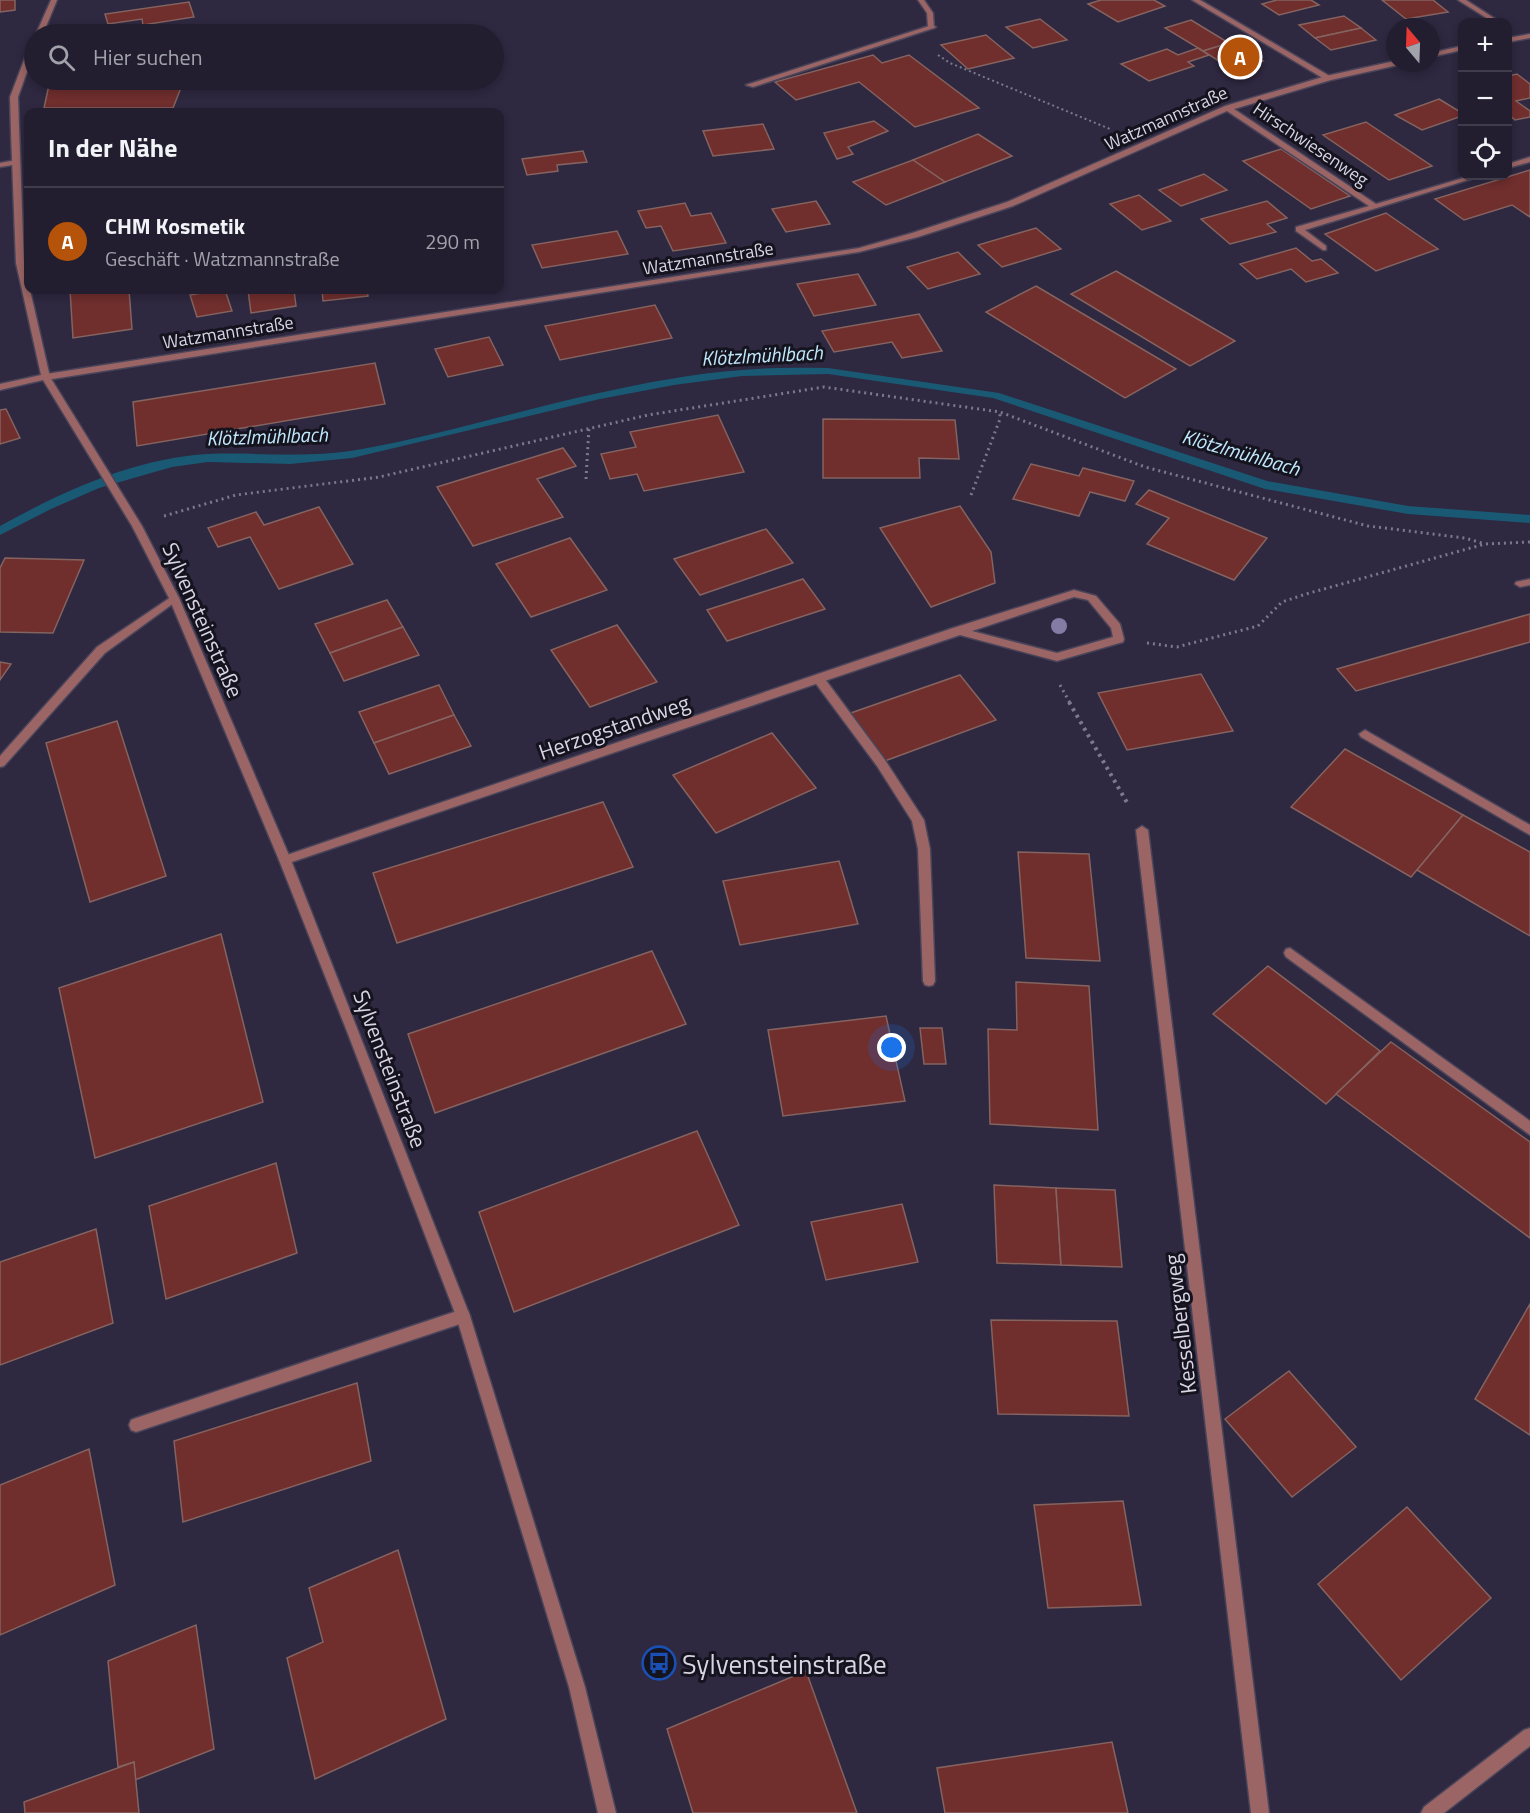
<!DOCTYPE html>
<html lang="de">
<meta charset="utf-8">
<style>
:root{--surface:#221e30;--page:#2a2738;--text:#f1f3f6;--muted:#a2a2ab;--line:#3f3c4c;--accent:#b45309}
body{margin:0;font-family:"Titillium Web",sans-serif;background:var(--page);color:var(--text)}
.controls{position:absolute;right:18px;top:18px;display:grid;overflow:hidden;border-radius:12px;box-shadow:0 3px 9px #0003}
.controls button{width:54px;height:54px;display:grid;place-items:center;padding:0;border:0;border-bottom:2px solid var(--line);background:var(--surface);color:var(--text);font:30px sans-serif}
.compass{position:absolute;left:1386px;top:18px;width:54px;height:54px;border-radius:50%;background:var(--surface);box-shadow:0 3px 9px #0003;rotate:341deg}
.you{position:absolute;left:892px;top:1048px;width:21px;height:21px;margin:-15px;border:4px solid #fff;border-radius:50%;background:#1a73e8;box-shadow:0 0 0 9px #1a73e833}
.badge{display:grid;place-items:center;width:39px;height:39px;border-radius:50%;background:var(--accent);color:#fff;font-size:20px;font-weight:700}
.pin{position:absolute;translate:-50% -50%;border:3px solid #fff;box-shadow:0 2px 6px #0006}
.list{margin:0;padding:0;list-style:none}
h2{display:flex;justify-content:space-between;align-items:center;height:78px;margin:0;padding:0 24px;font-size:26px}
h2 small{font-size:20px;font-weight:400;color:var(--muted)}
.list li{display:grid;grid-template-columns:39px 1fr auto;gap:18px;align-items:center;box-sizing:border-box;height:108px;padding:0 24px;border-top:2px solid var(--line)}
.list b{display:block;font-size:22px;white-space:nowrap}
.list p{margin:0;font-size:20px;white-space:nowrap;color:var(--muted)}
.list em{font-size:20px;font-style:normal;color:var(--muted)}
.icon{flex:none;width:33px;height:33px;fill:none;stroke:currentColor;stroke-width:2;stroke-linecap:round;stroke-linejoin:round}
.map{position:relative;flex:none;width:1530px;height:1813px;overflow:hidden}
.search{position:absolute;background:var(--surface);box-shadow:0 3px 9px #0003;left:24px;top:24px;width:480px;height:66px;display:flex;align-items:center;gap:15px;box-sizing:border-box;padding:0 21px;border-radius:33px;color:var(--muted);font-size:22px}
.panel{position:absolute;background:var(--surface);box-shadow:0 3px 9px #0003;left:24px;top:108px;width:480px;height:186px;border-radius:12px}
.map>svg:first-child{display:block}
</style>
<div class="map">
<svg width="1530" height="1813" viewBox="0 0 1530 1813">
<rect width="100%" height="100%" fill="#2e2840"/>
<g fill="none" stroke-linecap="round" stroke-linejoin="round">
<!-- stream -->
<path fill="#1a5973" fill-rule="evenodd" d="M828,368L999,393L1267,481L1408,506L1530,515V523L1408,514L1265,489L993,398L828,374L742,376L674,385L600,399L352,458L290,464L208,462L172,467L99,488L51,509L0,535V526C63,491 135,458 208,454C261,452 308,459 362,449C441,435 520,410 599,393C646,383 694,373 742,370C770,367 799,368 828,368Z"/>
</g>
<!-- building -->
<g fill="#702e2d" stroke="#846360" stroke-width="1.5">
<path d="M0,0H15V10L0,12Z"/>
<path d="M1101,0H1154L1165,6L1118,22L1088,4Z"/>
<path d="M1277,0H1311L1319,5L1279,15L1262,4Z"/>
<path d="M1382,0H1433L1448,12L1406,19Z"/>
<path d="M189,2L194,17L143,25L142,19L108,24L105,14Z"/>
<path d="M1344,16L1361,28L1315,38L1299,25Z"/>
<path d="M1040,19L1067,40L1033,48L1006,27Z"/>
<path d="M1191,20L1229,43L1203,51L1165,28Z"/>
<path d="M1361,28L1376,40L1331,50L1315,38Z"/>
<path d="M986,35L1014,58L968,69L941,45Z"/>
<path d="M1232,42L1245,50L1263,61L1233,70L1203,51Z"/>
<path d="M1198,48L1209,55L1188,62L1194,66L1149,81L1121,64L1167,49L1178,55Z"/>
<path d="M873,55L882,63L909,55L979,108L915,127L859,82L796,100L775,82Z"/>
<path d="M1517,74L1530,84V98L1516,101L1530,111V117L1515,120L1508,114V76Z"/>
<path d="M50,80H184L173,108H44Z"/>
<path d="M1439,99L1462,113V116L1422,130L1395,115Z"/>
<path d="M874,121L888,131L848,147L853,154L837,159L824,133Z"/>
<path d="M1366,122L1432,166L1389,180L1323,135Z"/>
<path d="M763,124L774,149L713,156L703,131Z"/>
<path d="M978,134L1012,156L945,182L913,160Z"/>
<path d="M1281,149L1350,196L1311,209L1243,161Z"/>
<path d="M583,151L587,162L557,165L558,171L527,175L522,159Z"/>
<path d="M913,160L945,182L886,205L853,182Z"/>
<path d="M1530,170V217L1512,205L1464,220L1435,199Z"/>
<path d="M1204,174L1227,190L1181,206L1159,190Z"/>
<path d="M1139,195L1171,221L1142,230L1110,204Z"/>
<path d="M816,201L830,224L786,232L772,209Z"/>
<path d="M1267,201L1287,218L1267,224L1276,232L1230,244L1201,219Z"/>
<path d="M685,203L691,216L711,213L726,243L673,251L661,226L646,228L638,211Z"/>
<path d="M1386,213L1438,249L1376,271L1325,234Z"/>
<path d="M1036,228L1061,249L1002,267L978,245Z"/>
<path d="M617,231L628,254L542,268L532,245Z"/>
<path d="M1296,248L1312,261L1321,259L1338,273L1306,282L1291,269L1257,279L1240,264Z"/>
<path d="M958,252L980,274L928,289L907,267Z"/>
<path d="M1116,271L1235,341L1190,366L1071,294Z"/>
<path d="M858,274L876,305L814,316L797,284Z"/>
<path d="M1036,286L1176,369L1125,398L986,312Z"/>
<path d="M70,290H129L132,329L73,338Z"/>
<path d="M218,290H225L232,311L197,317L190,295Z"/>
<path d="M248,290H294L296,306L251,313Z"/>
<path d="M322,290H367L368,296L323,301Z"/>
<path d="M655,305L672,338L560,360L545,326Z"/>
<path d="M919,314L942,351L902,358L892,342L834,352L822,331Z"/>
<path d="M489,337L503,365L448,377L435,349Z"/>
<path d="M375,363L385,404L137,446L133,402Z"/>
<path d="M6,409L20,438L0,444V410Z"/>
<path d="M718,415L744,472L644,491L637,474L610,479L601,454L636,447L630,432Z"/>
<path d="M823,419L955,420L959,459L919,458L920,478H823Z"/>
<path d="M563,448L576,466L537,479L563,517L473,546L437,487Z"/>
<path d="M1031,464L1079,476L1083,468L1134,481L1125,501L1090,492L1079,516L1013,499Z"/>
<path d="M1149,490L1267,538L1234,580L1147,544L1169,518L1136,504Z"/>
<path d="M960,506L991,552L995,583L931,607L880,528Z"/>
<path d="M319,507L353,564L279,589L250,537L218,547L208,528L256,512L264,525Z"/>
<path d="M766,529L793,563L700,595L674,559Z"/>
<path d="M570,538L607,590L531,617L496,564Z"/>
<path d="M5,558L84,560L53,633L0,632V568Z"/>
<path d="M803,579L825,609L727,641L707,610Z"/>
<path d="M387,600L403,627L330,653L315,624Z"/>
<path d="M1530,614V642L1356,691L1337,669Z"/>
<path d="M617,625L657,682L590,707L551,650Z"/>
<path d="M403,627L419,655L344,681L330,653Z"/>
<path d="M0,662L11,664L0,680Z"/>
<path d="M1201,674L1233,731L1127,750L1098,693Z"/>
<path d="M960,675L996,720L882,762L848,714Z"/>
<path d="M439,685L454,715L374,743L359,712Z"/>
<path d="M454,715L471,746L389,774L374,743Z"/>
<path d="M117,721L166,876L90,902L46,743Z"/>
<path d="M772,733L816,788L716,833L673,775Z"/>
<path d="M1345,749L1463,815L1411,877L1291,807Z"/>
<path d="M603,802L633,867L397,943L373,873Z"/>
<path d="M1463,815L1530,852V936L1417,870Z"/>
<path d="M1018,852L1089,854L1100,961L1026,958Z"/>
<path d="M839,861L858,924L740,945L723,881Z"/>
<path d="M221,934L263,1102L95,1158L59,988Z"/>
<path d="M652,951L686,1024L435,1113L408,1034Z"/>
<path d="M1268,966L1380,1051L1326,1104L1213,1014Z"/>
<path d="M1016,982L1089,986L1098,1130L990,1124L988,1029L1017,1030Z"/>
<path d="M886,1016L905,1101L783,1116L768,1030Z"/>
<path d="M920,1028H942L946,1064H924Z"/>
<path d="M1391,1042L1530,1142V1238L1336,1094Z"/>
<path d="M697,1131L739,1225L514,1312L479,1212Z"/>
<path d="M276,1163L297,1253L166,1299L149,1206Z"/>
<path d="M994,1185L1056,1188L1061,1265L997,1263Z"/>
<path d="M1056,1188L1115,1190L1122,1267L1061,1265Z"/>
<path d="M902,1204L918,1262L826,1280L811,1222Z"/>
<path d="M96,1229L113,1323L0,1365V1262Z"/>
<path d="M1530,1304V1435L1475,1399Z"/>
<path d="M991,1320L1117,1321L1129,1416L998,1414Z"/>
<path d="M1289,1371L1356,1447L1292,1497L1225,1419Z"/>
<path d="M357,1383L371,1461L183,1522L174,1441Z"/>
<path d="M89,1449L115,1585L0,1635V1485Z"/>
<path d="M1123,1501L1141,1605L1048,1608L1034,1505Z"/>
<path d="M1407,1507L1491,1598L1401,1680L1318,1584Z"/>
<path d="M398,1550L446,1719L315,1779L287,1658L323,1642L309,1588Z"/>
<path d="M196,1625L214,1749L135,1780L134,1762L118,1767L108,1661Z"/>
<path d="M806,1671L857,1813H693L667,1729Z"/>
<path d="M1112,1742L1128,1813H945L937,1768Z"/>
<path d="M134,1762L139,1813H25L24,1802Z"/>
</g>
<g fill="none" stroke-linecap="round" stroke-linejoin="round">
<!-- service casing -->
<g stroke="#49445a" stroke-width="3">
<g id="service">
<path d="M1192,0H1200L1333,78L1326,80Z"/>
<path d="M932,25L936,27L934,28L753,87L746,85Z"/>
<path d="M818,674L822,675L885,760L924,820L930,849L935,981L933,985L929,986L925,985L923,981L918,849L912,821L877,766L814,681L813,678Z"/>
<path d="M1365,730L1530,825V835L1361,737L1359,734Z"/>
<path d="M1290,948L1530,1121V1135L1286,957L1284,953L1286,949Z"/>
<path d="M463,1309L468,1311L470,1316L468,1321L463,1323L136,1432L131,1430L129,1425L131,1420L136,1418Z"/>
</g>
</g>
<!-- minor casing -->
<g stroke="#49445a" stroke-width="3">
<g id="minor">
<path d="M918,0H924L933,13L934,28L928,27L927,13Z"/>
<path d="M1458,0H1466L1500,22H1493Z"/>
<path d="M1530,34V38L1508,42V38Z"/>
<path d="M1462,46V50L1431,57V53Z"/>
<path d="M1395,61V63H1399L1398,65L1331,80L1234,109L1376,204L1470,176H1481L1305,230L1326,246V250H1323L1296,231V227L1369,206L1227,111L1013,206L918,237L859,252L46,380L42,377L46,374L859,248L912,233L1007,202L1225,106L1326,76Z"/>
<path d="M1530,157V162L1508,168V164Z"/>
<path d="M16,160H19V164L0,167V163Z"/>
<path d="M1530,579V585L1520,587L1515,584L1516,582Z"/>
<path d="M1074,590L1096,596L1120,624L1124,639L1123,642L1057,661L960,635L289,863H281L279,860L281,857L953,628ZM1074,597L1088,600L1111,628L1113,637L1057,653L972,631Z"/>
<path d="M174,595L179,598L178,600L105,653L4,766L0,767V756L97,647Z"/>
<path d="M1142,826L1148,830L1269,1813H1251L1136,830Z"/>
</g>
</g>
<!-- tertiary casing -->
<g stroke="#49445a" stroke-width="3">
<g id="tertiary">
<path d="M51,0H57L43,34H36Z"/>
<path d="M31,42H34V52L18,97L24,263L28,290H30L50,377L142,526L179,598L291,860L470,1316L585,1687L616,1813H598L569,1687L456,1316L348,1034L279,860L169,598L132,526L43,380L0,390V384L41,375L16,263L11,133L10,97Z"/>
<path d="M1530,1728V1746L1444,1813H1421L1424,1807L1524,1730Z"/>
</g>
</g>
<!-- path-far2 -->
<path stroke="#7d798d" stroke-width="2" stroke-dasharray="2 3" stroke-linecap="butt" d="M938,55L950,63L1110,129"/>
<!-- path-far1 -->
<g stroke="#7d798d" stroke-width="3" stroke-dasharray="2 4" stroke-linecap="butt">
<path d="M586,479L589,427"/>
<path d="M971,495L1000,419V412"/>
<path d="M164,516L236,495L379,477L648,415L824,387L1000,412L1145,467L1368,526L1465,538L1485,544"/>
<path d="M1147,643L1177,647L1258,626L1282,602L1306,594L1485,544L1530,542"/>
<path d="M1060,685L1070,703"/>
</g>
<!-- path -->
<path stroke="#7d798d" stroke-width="4" stroke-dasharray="3 4.5" stroke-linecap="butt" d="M1069,702L1129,806"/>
<!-- service -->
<use href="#service" fill="#9a6564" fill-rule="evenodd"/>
<!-- minor -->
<use href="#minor" fill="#9a6564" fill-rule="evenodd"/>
<!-- tertiary -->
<use href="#tertiary" fill="#9a6564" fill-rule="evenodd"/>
</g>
<!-- trees -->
<circle fill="#857ca5" cx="1059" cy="626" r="8"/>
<!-- icons -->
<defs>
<g id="bus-ring" transform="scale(1.725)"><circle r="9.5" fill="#15131e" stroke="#1a4fb4" stroke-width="1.5"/><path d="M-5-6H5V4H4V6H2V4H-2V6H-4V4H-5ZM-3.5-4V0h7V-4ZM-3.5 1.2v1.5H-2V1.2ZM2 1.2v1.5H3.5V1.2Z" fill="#1a4fb4"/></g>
</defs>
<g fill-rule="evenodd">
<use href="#bus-ring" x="659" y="1663"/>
</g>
<g text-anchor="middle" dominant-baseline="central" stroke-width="6" stroke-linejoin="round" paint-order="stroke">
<!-- far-street labels -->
<g font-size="18" fill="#d7d4e4" stroke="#15131e">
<text transform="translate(1166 118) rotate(-24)">Watzmannstraße</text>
<text transform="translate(1311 144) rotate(34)">Hirschwiesenweg</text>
<text transform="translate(708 258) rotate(-9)">Watzmannstraße</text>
<text transform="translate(228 332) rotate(-9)">Watzmannstraße</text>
</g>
<!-- far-water labels -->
<g font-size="20" font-style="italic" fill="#c0e8fc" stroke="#15131e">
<text transform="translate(762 355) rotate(-3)">Klötzlmühlbach</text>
<text transform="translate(267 436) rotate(-2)">Klötzlmühlbach</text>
<text transform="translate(1241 452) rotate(16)">Klötzlmühlbach</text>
</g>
<!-- street labels -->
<g font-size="22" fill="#d7d4e4" stroke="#15131e">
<text transform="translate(203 620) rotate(66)">Sylvensteinstraße</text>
<text transform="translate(614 727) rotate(-19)">Herzogstandweg</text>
<text transform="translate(390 1069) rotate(69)">Sylvensteinstraße</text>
<text transform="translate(1180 1324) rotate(-97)">Kesselbergweg</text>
</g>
<!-- near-poi labels -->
<g font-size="27" fill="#d7d4e4" stroke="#15131e" text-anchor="start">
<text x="682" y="1663">Sylvensteinstraße</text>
</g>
</g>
</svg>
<div class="controls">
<button>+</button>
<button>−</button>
<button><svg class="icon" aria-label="locate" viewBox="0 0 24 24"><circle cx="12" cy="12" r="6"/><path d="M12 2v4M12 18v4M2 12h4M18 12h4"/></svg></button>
</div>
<svg class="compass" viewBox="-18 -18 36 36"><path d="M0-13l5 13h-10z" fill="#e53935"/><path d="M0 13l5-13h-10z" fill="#a2a2ab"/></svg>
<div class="you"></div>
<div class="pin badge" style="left:1240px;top:57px">A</div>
<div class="search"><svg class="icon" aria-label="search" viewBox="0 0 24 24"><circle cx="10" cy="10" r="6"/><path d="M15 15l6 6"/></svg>Hier suchen</div>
<section class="panel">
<h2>In der Nähe<small></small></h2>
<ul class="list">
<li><span class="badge">A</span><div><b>CHM Kosmetik</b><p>Geschäft · Watzmannstraße</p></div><em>290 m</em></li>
</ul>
</section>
</div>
